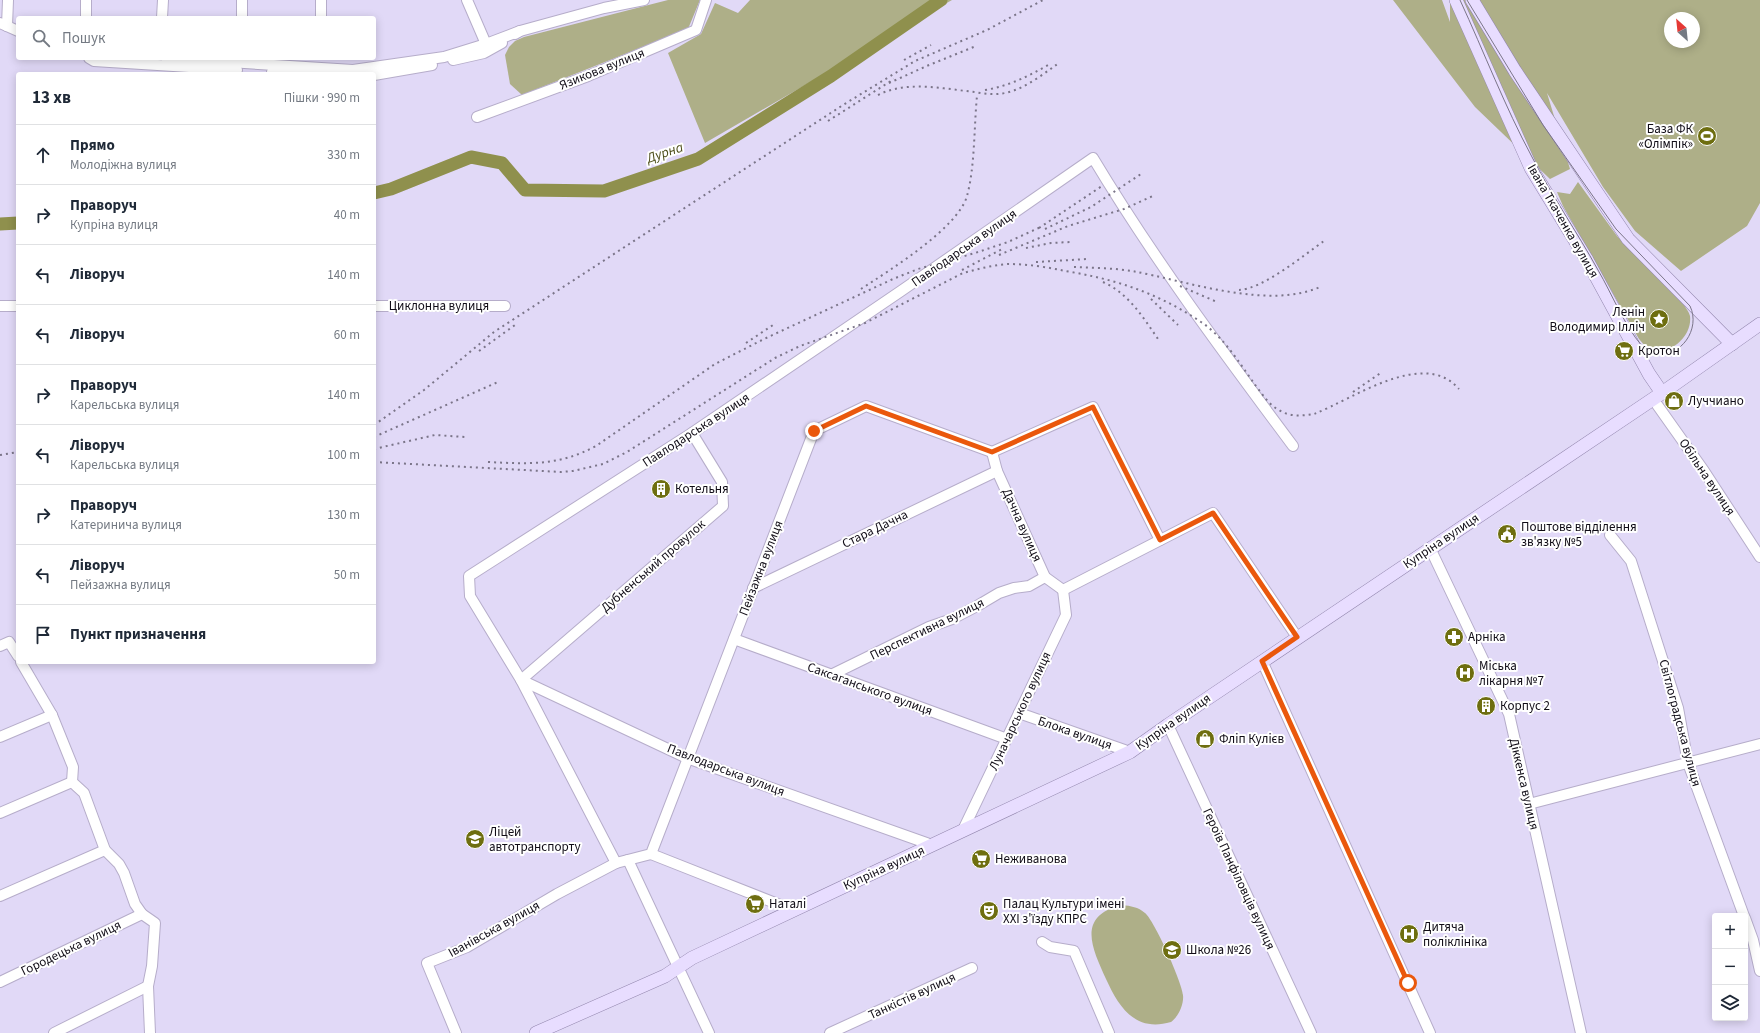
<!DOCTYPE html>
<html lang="uk">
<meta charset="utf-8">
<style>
:root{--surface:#fff;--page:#f2f2f3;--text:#1f2937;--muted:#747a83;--line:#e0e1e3}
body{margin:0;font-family:"Source Sans 3",sans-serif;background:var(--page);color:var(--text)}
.controls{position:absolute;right:12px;bottom:12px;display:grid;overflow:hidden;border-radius:4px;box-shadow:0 2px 10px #0003}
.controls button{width:36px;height:36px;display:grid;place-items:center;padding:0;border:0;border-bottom:1px solid var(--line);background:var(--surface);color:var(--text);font:20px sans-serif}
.compass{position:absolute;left:1664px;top:12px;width:36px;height:36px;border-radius:50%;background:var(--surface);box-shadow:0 2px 10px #0003;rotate:333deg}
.stop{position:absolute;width:12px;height:12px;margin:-9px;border:3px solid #ea580c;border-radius:50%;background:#fff}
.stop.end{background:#ea580c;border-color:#fff;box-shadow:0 1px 4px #0008}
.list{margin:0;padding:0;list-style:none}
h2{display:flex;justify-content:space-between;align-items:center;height:52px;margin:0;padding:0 16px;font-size:17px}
h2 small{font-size:13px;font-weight:400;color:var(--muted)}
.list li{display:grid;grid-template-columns:26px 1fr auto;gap:12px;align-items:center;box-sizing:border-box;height:60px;padding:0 16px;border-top:1px solid var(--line)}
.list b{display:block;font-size:15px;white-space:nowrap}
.list p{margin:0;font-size:13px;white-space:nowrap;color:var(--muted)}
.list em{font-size:13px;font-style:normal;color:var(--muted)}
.icon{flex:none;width:22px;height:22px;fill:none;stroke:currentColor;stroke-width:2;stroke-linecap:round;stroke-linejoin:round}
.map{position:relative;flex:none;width:1760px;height:1033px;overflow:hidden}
.search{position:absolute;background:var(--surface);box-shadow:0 2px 10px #0003;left:16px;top:16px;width:360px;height:44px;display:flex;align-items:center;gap:10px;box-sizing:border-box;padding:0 14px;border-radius:4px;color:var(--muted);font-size:15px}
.panel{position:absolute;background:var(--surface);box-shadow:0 2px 10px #0003;left:16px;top:72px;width:360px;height:592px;border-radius:4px}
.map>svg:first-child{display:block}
</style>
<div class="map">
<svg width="1760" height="1033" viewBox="0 0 1760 1033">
<rect width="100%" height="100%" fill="#e1d9f7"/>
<!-- green -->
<g fill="#aeaf88" fill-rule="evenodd">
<path d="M668,0H700L688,29L522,95L510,84L505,55L509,47L515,41L524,37Z"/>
<path d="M750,0H952L705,143L668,53L701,34L715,3L738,13Z"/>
<path d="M1393,0H1442L1450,22V0H1760V203L1747,226L1681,271L1635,231L1603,187L1547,93L1570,169L1550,179L1475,107ZM1670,18H1694V42H1670Z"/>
<path d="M1578,182L1617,236L1684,305C1686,308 1689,312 1690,316C1693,339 1663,361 1645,346C1643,344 1641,341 1639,339L1563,206L1557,192L1570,194Z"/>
<path d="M1122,905C1131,906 1138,907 1145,913C1154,920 1182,982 1183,995C1184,1004 1179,1016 1171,1022C1134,1033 1118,1005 1106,979C1092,948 1076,916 1122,905Z"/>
</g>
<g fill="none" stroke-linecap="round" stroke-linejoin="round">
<!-- river -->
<g stroke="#8f904d" stroke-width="13">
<path d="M374,193L391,189L471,157L502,163L525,190L604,191L698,159L831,76L941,0"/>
<path d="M0,224L18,223"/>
</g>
<!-- minor casing -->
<g stroke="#b6adca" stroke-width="12">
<g id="minor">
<path d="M467,0L486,44"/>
<path d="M86,18V0"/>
<path d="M162,18L163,0"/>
<path d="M242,18V0"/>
<path d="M321,18V0"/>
<path d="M0,23L18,31"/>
<path d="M7,26L8,0"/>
<path d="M515,34L520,31L604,8L644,0"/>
<path d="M89,58L94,61L237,70"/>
<path d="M166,58L353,70L444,57L486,44L520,31"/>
<path d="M453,60L484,53L502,43"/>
<path d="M272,72L308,74"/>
<path d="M374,75L432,65"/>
<path d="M477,117L588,76L696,30L706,0"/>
<path d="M0,306H18"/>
<path d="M374,306H505"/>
<path d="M1653,399L1704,471L1760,557"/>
<path d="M992,452L1093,407L1160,540"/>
<path d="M992,452L997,471L1045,577L1063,590"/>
<path d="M1610,535L1631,561L1678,708L1688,763L1744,916"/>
<path d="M1430,548L1509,714L1581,1033"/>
<path d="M753,588L997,471"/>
<path d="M1063,590L1213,513L1297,637"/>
<path d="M734,639L1007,739"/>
<path d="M0,646L9,642L18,656"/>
<path d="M1262,661L1430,1033"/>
<path d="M21,662L52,715L73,767L72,782L84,793L105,850L119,864L124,873L135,904L142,914L155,923L152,966L148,986L150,1033"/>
<path d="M831,675L929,627L952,619L977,606L999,593L1014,588L1029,586L1045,577"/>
<path d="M1019,713L1130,752"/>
<path d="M1168,725L1311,1033"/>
<path d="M0,737L52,715"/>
<path d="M1529,804L1760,744"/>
<path d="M0,813L72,782"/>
<path d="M963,830L1066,615L1063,590"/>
<path d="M932,845L687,758L521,680L470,596L469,576L692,433L901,291L1093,158C1153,258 1223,352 1293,446"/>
<path d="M651,854L793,910"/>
<path d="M628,860L709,1033"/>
<path d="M616,863L521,680L723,506L722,482L692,433"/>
<path d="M0,896L105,850"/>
<path d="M1745,918L1753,940L1760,971"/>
<path d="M1042,942L1050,947L1074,951L1109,1033"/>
<path d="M0,982L142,914"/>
<path d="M54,1033L148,986"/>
<path d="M456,1033L427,963L467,947L557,894L616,863L651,854L814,431L866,406L992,452"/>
<path d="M830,1033L972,968"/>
</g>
</g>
<!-- major casing -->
<g stroke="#9286ad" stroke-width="14">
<g id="major">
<path d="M1456,0L1531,168L1587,260L1649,374L1662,393"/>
<path d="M1472,0L1515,71L1628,239L1732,344"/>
<path d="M536,1033L665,976L692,958L1130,752L1168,725L1662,393L1760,324"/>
</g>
</g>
<!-- minor -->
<use href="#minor" stroke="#fff" stroke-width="10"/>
<!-- major -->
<use href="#major" stroke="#e8ddff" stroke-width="13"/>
<!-- tram -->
<path stroke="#7b7589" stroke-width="1" d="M1460,0C1484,52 1505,107 1532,157C1552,196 1577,232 1598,270C1612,294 1624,325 1642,346C1645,350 1650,353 1655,354C1681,358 1701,329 1690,306L1616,229L1543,125L1467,0"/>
<!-- rail -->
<g stroke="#7b7589" stroke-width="2" stroke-dasharray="2 4" stroke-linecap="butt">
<path d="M904,60L931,45"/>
<path d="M889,83L929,65L976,46"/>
<path d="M985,90C1009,86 1029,76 1050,64"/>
<path d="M878,95C908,80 943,89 975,92C985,94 995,95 1005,93C1025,89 1043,74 1059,63"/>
<path d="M828,121L894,79"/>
<path d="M1039,228L1102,186"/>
<path d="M1045,229L1091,207L1141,174"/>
<path d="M1026,248L1051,243L1070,242"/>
<path d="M999,255L1068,226L1124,209L1155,195"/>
<path d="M1036,262L1088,259"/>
<path d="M1074,267C1093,268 1113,268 1132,271C1187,281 1270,311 1322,286"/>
<path d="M962,270L1004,248"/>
<path d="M1103,282C1128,293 1143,317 1158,339"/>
<path d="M1180,286L1217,302"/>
<path d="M861,289C890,270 958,228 967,196C975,167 974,126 977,96"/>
<path d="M1239,290C1263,289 1304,255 1324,241"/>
<path d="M1151,299L1178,325"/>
<path d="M746,343L776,323"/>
<path d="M479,351L515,325"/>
<path d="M1353,392L1382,372"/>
<path d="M374,425L424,390L494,332L843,105L915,61L987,30L1043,0"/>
<path d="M374,437L498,382"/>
<path d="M374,449L435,435L465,437"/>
<path d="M0,455L18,452"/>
<path d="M374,462L561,472L573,471L603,464L627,452L775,358L800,346L865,323L963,273C978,269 993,265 1008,264C1027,264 1047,267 1065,271C1115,279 1158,293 1201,322C1224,337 1240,364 1256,386C1263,395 1269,405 1279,410C1289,417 1302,416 1314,414C1353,399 1424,348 1459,389"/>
<path d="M488,462C529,464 559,466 596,446L715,364L764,339L893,279L918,269L975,253L1008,242L1043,226"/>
</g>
</g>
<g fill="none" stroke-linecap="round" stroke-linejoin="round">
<!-- route -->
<path stroke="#ea580c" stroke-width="5" d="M814,431L866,406L992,452L1093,407L1160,540L1213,513L1297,637L1262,661L1408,983"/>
</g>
<!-- icons -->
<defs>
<g id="stadium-disc" transform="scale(1)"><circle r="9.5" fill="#6e6e10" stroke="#fff"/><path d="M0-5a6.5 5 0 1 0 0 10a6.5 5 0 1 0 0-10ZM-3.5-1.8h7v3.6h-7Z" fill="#fff"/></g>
<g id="sight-disc" transform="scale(1)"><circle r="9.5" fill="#6e6e10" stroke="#fff"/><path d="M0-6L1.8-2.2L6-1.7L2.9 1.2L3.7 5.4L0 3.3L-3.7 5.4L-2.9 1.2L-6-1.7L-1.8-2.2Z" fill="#fff"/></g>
<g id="supermarket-disc" transform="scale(1)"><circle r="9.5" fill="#6e6e10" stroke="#fff"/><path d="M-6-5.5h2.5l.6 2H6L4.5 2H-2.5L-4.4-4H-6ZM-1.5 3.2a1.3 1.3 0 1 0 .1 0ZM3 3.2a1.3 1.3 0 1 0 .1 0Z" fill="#fff"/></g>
<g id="shop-disc" transform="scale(1)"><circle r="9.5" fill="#6e6e10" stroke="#fff"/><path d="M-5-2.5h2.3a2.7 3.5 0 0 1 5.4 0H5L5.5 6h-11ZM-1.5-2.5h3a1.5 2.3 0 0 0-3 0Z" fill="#fff"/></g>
<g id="building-disc" transform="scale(1)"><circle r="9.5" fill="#6e6e10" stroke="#fff"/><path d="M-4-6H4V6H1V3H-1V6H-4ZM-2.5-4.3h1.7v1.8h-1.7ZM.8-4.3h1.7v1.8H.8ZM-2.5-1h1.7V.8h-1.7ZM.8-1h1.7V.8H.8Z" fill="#fff"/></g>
<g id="civic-disc" transform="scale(1)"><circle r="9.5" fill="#6e6e10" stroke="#fff"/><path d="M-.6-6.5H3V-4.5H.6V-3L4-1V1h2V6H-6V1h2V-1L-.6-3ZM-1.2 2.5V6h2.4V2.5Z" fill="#fff"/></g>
<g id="pharmacy-disc" transform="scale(1)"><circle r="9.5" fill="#6e6e10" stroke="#fff"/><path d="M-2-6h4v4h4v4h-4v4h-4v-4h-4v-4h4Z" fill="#fff"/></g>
<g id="hospital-disc" transform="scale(1)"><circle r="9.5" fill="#6e6e10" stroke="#fff"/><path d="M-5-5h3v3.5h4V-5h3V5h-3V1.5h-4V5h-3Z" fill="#fff"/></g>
<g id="university-disc" transform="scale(1)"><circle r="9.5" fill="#6e6e10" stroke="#fff"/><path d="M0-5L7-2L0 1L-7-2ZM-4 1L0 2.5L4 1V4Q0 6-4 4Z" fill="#fff"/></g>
<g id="theatre-disc" transform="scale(1)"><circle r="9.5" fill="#6e6e10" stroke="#fff"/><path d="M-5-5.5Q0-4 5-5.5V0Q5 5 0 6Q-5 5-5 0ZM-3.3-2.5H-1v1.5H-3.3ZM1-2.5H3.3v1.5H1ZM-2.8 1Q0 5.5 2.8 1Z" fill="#fff"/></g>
<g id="school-disc" transform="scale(1)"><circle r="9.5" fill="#6e6e10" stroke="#fff"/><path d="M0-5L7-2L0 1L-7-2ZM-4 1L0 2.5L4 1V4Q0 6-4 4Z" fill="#fff"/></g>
</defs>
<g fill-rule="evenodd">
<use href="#stadium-disc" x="1707" y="136"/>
<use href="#sight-disc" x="1659" y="319"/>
<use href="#supermarket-disc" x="1624" y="351"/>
<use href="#shop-disc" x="1674" y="401"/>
<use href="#building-disc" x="661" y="489"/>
<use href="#civic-disc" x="1507" y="534"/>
<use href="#pharmacy-disc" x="1454" y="637"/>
<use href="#hospital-disc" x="1465" y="673"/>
<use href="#building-disc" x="1486" y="706"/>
<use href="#shop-disc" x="1205" y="739"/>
<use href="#university-disc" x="475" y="839"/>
<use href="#supermarket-disc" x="981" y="859"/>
<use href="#supermarket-disc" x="755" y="904"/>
<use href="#theatre-disc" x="989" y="911"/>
<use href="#hospital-disc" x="1409" y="934"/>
<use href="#school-disc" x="1172" y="950"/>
</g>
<g text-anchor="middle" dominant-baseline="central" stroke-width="4" stroke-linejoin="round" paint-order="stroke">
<!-- street labels -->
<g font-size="13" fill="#100c16" stroke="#fff">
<text transform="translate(602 69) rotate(-22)">Язикова вулиця</text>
<text transform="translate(1563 221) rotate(60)">Івана Ткаченка вулиця</text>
<text transform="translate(964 248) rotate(-35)">Павлодарська вулиця</text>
<text x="439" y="306">Циклонна вулиця</text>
<text transform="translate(696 430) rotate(-33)">Павлодарська вулиця</text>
<text transform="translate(1707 477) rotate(56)">Обільна вулиця</text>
<text transform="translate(1022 525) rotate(66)">Дачна вулиця</text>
<text transform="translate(875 529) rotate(-26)">Стара Дачна</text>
<text transform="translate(1441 541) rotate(-34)">Купріна вулиця</text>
<text transform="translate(653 566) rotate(-41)">Дубненський провулок</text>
<text transform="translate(761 568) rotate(-69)">Пейзажна вулиця</text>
<text transform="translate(927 629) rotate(-26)">Перспективна вулиця</text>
<text transform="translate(870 689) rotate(20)">Саксаганського вулиця</text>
<text transform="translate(1020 711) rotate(-65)">Луначарського вулиця</text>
<text transform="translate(1173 722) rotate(-35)">Купріна вулиця</text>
<text transform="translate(1680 723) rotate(75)">Світлоградська вулиця</text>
<text transform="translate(1075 733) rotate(19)">Блока вулиця</text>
<text transform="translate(726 770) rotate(21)">Павлодарська вулиця</text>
<text transform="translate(1524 784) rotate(77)">Діккенса вулиця</text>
<text transform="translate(884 868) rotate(-25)">Купріна вулиця</text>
<text transform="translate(1239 879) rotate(65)">Героїв Панфіловців вулиця</text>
<text transform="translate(494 929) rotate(-29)">Іванівська вулиця</text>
<text transform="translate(71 948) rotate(-26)">Городецька вулиця</text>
<text transform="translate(912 996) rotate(-25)">Танкістів вулиця</text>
</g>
<!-- poi labels -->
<g font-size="13" fill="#100c16" stroke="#fff" text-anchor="start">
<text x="1693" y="129" text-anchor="end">База ФК<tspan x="1693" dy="15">«Олімпік»</tspan></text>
<text x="1645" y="312" text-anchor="end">Ленін<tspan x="1645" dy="15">Володимир Ілліч</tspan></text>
<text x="1638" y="351">Кротон</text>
<text x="1688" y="401">Луччиано</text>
<text x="675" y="489">Котельня</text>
<text x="1521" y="527">Поштове відділення<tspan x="1521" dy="15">зв'язку №5</tspan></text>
<text x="1468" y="637">Арніка</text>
<text x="1479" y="666">Міська<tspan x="1479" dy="15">лікарня №7</tspan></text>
<text x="1500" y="706">Корпус 2</text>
<text x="1219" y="739">Фліп Кулієв</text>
<text x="489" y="832">Ліцей<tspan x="489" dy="15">автотранспорту</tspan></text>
<text x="995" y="859">Неживанова</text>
<text x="769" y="904">Наталі</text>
<text x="1003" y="904">Палац Культури імені<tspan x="1003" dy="15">XXI з'їзду КПРС</tspan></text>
<text x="1423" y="927">Дитяча<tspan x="1423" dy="15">поліклініка</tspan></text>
<text x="1186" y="950">Школа №26</text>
</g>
<!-- water labels -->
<g font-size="14" font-style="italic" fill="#4c4d19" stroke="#fff">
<text transform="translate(665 153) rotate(-19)">Дурна</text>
</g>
</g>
</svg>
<div class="controls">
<button>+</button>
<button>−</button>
<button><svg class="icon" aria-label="layers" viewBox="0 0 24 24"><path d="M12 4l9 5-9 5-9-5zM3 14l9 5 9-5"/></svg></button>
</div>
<svg class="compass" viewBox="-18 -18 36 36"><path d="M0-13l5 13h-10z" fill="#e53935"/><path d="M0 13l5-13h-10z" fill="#747a83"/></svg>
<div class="stop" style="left:1408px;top:983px"></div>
<div class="stop end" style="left:814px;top:431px"></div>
<div class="search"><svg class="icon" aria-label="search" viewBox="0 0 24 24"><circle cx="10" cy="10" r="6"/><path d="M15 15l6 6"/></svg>Пошук</div>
<section class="panel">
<h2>13 хв<small>Пішки · 990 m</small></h2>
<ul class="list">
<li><svg class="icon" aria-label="ahead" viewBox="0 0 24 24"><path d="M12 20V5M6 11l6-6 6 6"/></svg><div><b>Прямо</b><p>Молодіжна вулиця</p></div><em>330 m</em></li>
<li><svg class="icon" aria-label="right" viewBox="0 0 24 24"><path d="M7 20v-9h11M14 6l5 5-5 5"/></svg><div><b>Праворуч</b><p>Купріна вулиця</p></div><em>40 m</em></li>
<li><svg class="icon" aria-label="left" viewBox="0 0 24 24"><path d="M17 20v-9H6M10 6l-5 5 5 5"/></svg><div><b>Ліворуч</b></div><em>140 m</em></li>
<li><svg class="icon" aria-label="left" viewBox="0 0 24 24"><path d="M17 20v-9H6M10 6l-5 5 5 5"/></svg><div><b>Ліворуч</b></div><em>60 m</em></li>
<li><svg class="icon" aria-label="right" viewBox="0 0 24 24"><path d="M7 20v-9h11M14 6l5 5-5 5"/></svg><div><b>Праворуч</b><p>Карельська вулиця</p></div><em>140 m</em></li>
<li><svg class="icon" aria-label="left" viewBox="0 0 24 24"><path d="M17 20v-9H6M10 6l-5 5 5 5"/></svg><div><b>Ліворуч</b><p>Карельська вулиця</p></div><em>100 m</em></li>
<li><svg class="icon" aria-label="right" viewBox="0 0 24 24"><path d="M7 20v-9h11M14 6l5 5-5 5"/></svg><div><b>Праворуч</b><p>Катеринича вулиця</p></div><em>130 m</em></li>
<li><svg class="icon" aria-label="left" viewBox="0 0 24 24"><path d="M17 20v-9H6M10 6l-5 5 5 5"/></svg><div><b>Ліворуч</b><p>Пейзажна вулиця</p></div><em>50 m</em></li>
<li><svg class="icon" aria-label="arrive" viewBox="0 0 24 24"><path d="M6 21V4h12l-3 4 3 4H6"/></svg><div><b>Пункт призначення</b></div></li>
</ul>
</section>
</div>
